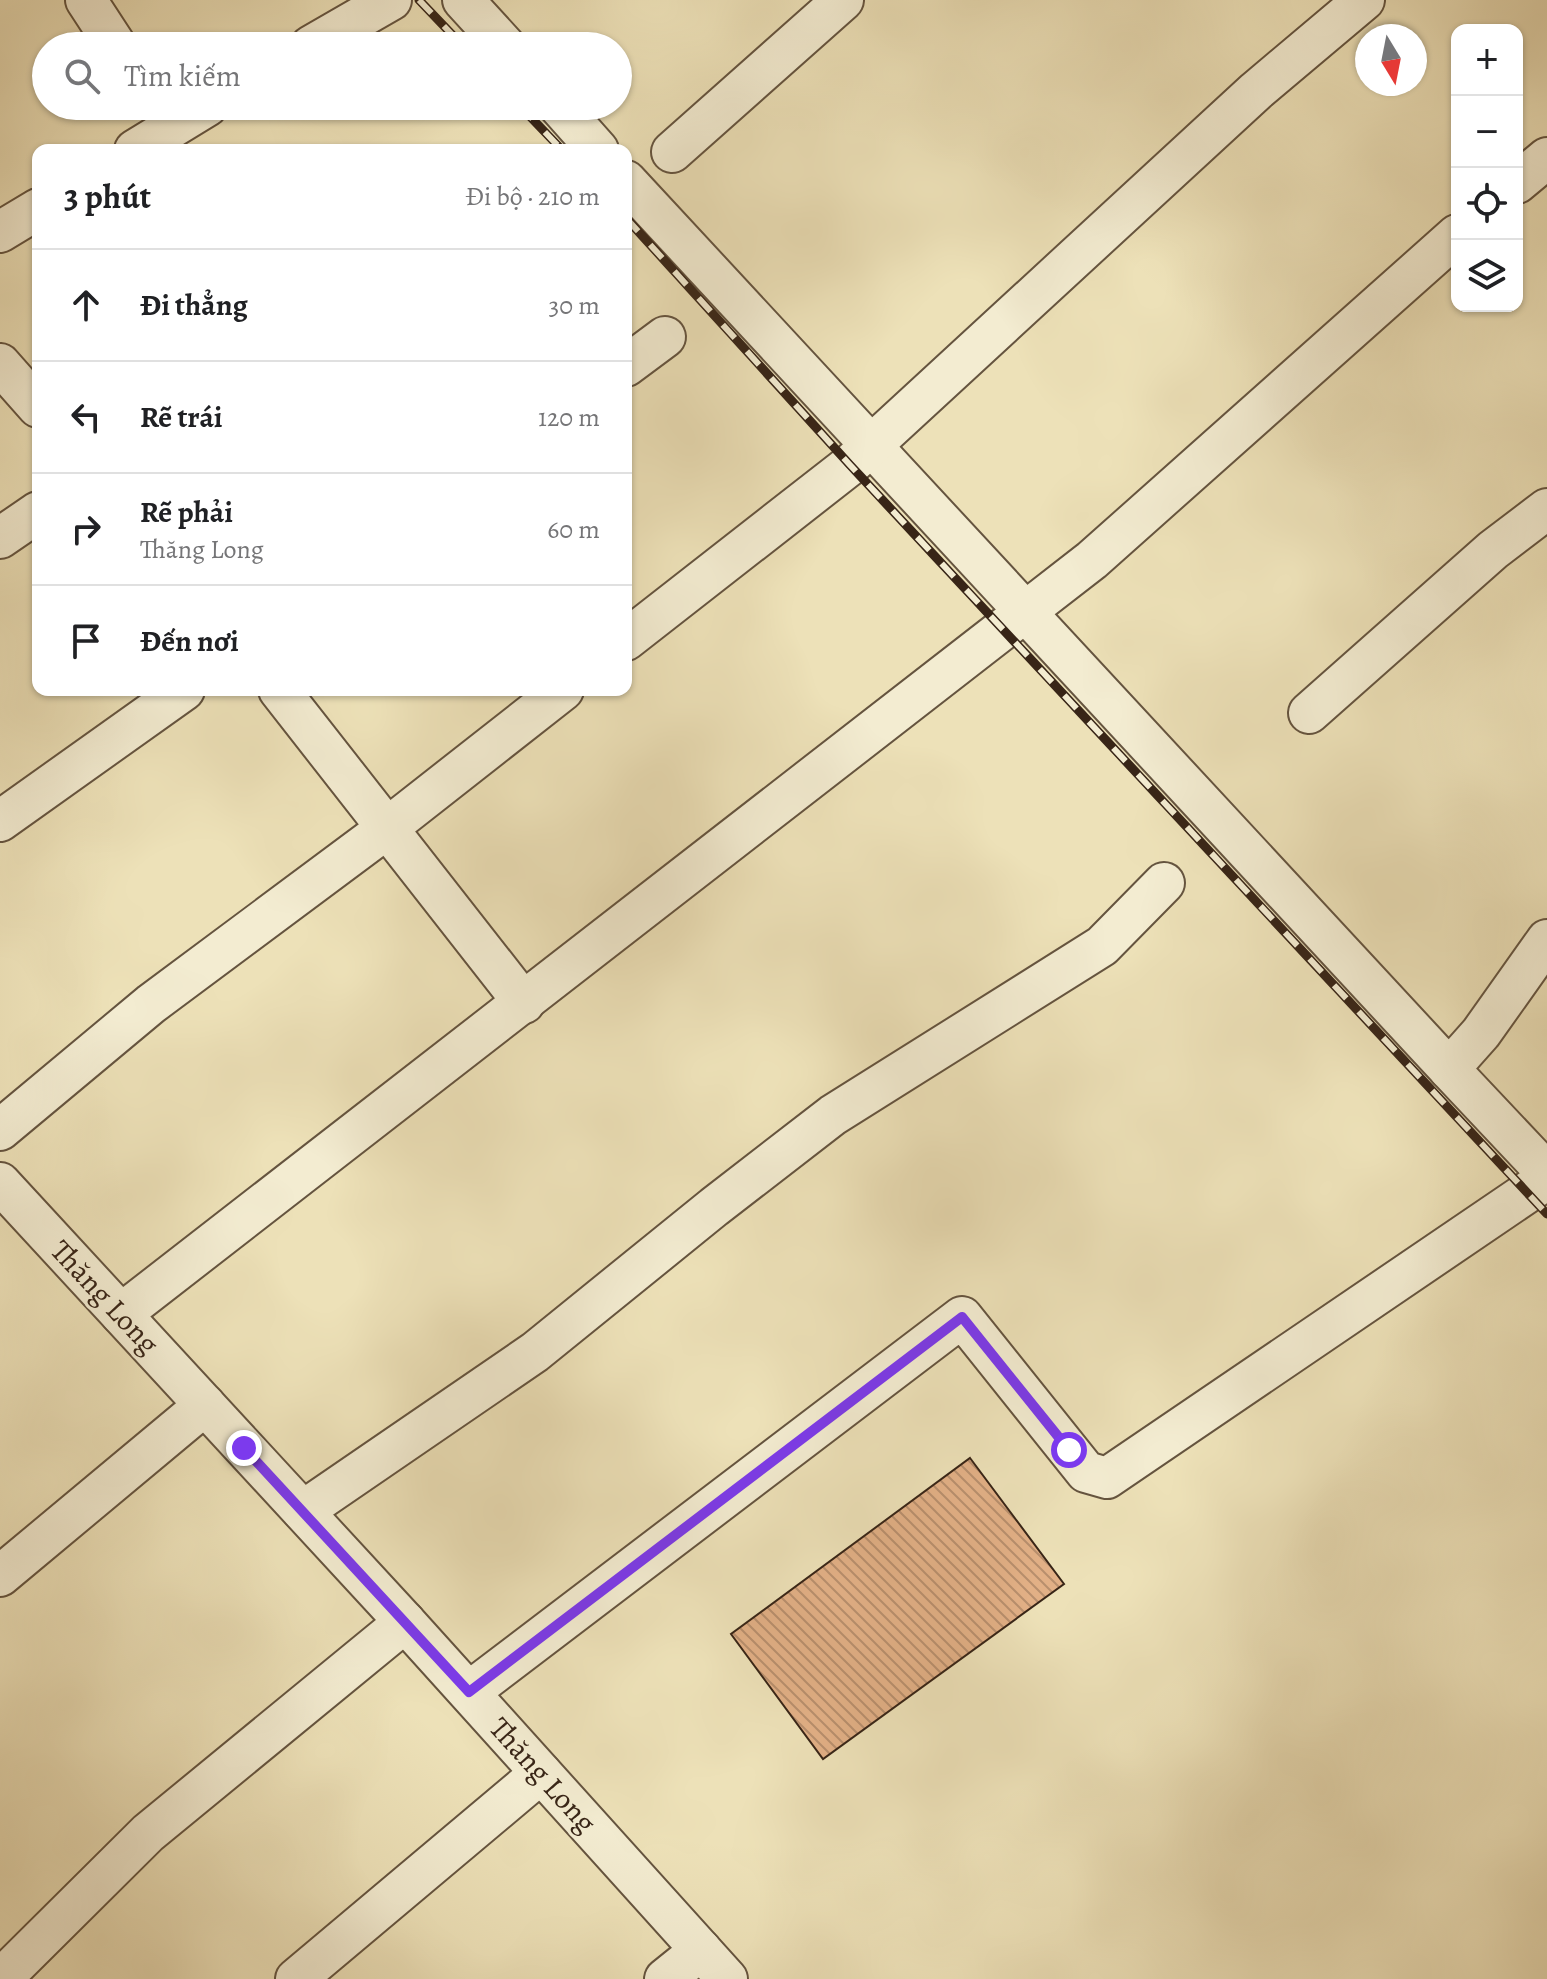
<!DOCTYPE html>
<html lang="vi">
<meta charset="utf-8">
<style>
:root{--surface:#fff;--page:#f6f6f6;--text:#202124;--muted:#757577;--line:#e0e0e0}
body{margin:0;font-family:Alegreya,serif;background:var(--page);color:var(--text)}
.controls{position:absolute;right:24px;top:24px;display:grid;overflow:hidden;border-radius:16px;box-shadow:0 2px 6px #0004}
.controls button{width:72px;height:72px;display:grid;place-items:center;padding:0;border:0;border-bottom:2px solid var(--line);background:var(--surface);color:var(--text);font:40px sans-serif}
.compass{position:absolute;left:1355px;top:24px;width:72px;height:72px;border-radius:50%;background:var(--surface);box-shadow:0 2px 6px #0004;rotate:170deg}
.stop{position:absolute;width:24px;height:24px;margin:-18px;border:6px solid #7c3aed;border-radius:50%;background:#fff}
.stop.end{background:#7c3aed;border-color:#fff;box-shadow:0 2px 8px #0008}
.list{margin:0;padding:0;list-style:none}
h2{display:flex;justify-content:space-between;align-items:center;height:104px;margin:0;padding:0 32px;font-size:34px}
h2 small{font-size:26px;font-weight:400;color:var(--muted)}
.list li{display:grid;grid-template-columns:52px 1fr auto;gap:24px;align-items:center;box-sizing:border-box;height:112px;padding:0 32px;border-top:2px solid var(--line)}
.list b{display:block;font-size:30px;white-space:nowrap}
.list p{margin:0;font-size:26px;white-space:nowrap;color:var(--muted)}
.list em{font-size:26px;font-style:normal;color:var(--muted)}
.icon{flex:none;width:44px;height:44px;fill:none;stroke:currentColor;stroke-width:2;stroke-linecap:round;stroke-linejoin:round}
.map{position:relative;flex:none;width:1547px;height:1979px;overflow:hidden}
.search{position:absolute;background:var(--surface);box-shadow:0 2px 6px #0004;left:32px;top:32px;width:600px;height:88px;display:flex;align-items:center;gap:20px;box-sizing:border-box;padding:0 28px;border-radius:44px;color:var(--muted);font-size:30px}
.panel{position:absolute;background:var(--surface);box-shadow:0 2px 6px #0004;left:32px;top:144px;width:600px;height:552px;border-radius:16px}
.map>svg:first-child{display:block}
</style>
<div class="map">
<svg width="1547" height="1979" viewBox="0 0 1547 1979">
<defs>
<pattern id="building-back-hatch" width="6" height="6" patternUnits="userSpaceOnUse" patternTransform="scale(2)"><rect width="6" height="6" fill="#e2b086"/><path d="M-1 5l2 2M0 0l6 6M5-1l2 2" fill="none" stroke="#b88f6d"/></pattern>
</defs>
<rect width="100%" height="100%" fill="#ede1b8"/>
<filter id="stains"><feTurbulence type="fractalNoise" baseFrequency=".0025" numOctaves="4"/><feColorMatrix values="0 0 0 0 .2 0 0 0 0 .09 0 0 0 0 .02 0 0 0 .5 -.17"/></filter>
<radialGradient id="worn" r=".72"><stop offset=".6" stop-color="#630" stop-opacity="0"/><stop offset="1" stop-color="#630" stop-opacity=".3"/></radialGradient>
<!-- building -->
<path fill="url(#building-back-hatch)" stroke="#382517" stroke-width="2" d="M970,1458L1064,1584L823,1759L731,1634Z"/>
<g fill="none" stroke-linecap="round" stroke-linejoin="round">
<!-- minor casing -->
<g stroke="#65543f" stroke-width="44">
<g id="minor">
<path d="M86,0L116,46"/>
<path d="M463,0L505,46"/>
<path d="M311,46L391,0"/>
<path d="M559,106L598,150"/>
<path d="M135,150L207,106"/>
<path d="M672,152L843,0"/>
<path d="M626,181L1449,1069L1481,1033L1547,940"/>
<path d="M1517,183L1547,158"/>
<path d="M0,232L38,209"/>
<path d="M0,364L38,407"/>
<path d="M626,366L665,337"/>
<path d="M0,538L38,512"/>
<path d="M626,640L850,465L1256,91L1364,0"/>
<path d="M279,690L524,1003"/>
<path d="M1309,713L1493,550L1547,509"/>
<path d="M0,821L184,690"/>
<path d="M1449,1069L1547,1173"/>
<path d="M0,1130L151,1004L386,829L563,690"/>
<path d="M0,1183L405,1622L727,1979"/>
<path d="M121,1314L1092,560L1457,235"/>
<path d="M303,1511L535,1352L714,1207L833,1115L1102,946L1164,883"/>
<path d="M0,1576L205,1405"/>
<path d="M469,1692L962,1317L1086,1472L1107,1478L1547,1179"/>
<path d="M1,1979L148,1833L405,1622"/>
<path d="M296,1979L541,1773"/>
<path d="M665,1979L701,1950"/>
</g>
</g>
<!-- minor -->
<use href="#minor" stroke="#f3ecd1" stroke-width="40"/>
<!-- rail casing -->
<g stroke="#382517" stroke-width="9">
<g id="rail">
<path d="M419,0L463,46"/>
<path d="M520,106L562,150"/>
<path d="M626,218L850,465L1547,1214"/>
</g>
</g>
<!-- rail -->
<use href="#rail" stroke="#f3ecd1" stroke-width="6" stroke-dasharray="18" stroke-linecap="butt"/>
</g>
<g fill="none" stroke-linecap="round" stroke-linejoin="round">
<!-- route -->
<path stroke="#7c3aed" stroke-width="10" d="M244,1448L469,1692L962,1317L1069,1450"/>
</g>
<g text-anchor="middle" dominant-baseline="central" stroke-width="6" stroke-linejoin="round" paint-order="stroke">
<!-- street labels -->
<g font-size="30" fill="#382517" stroke="#f3ecd1">
<text transform="translate(105 1297) rotate(47)">Thăng Long</text>
<text transform="translate(543 1775) rotate(48)">Thăng Long</text>
</g>
</g>
<rect width="100%" height="100%" filter="url(#stains)"/>
<rect width="100%" height="100%" fill="url(#worn)"/>
</svg>
<div class="controls">
<button>+</button>
<button>−</button>
<button><svg class="icon" aria-label="locate" viewBox="0 0 24 24"><circle cx="12" cy="12" r="6"/><path d="M12 2v4M12 18v4M2 12h4M18 12h4"/></svg></button>
<button><svg class="icon" aria-label="layers" viewBox="0 0 24 24"><path d="M12 4l9 5-9 5-9-5zM3 14l9 5 9-5"/></svg></button>
</div>
<svg class="compass" viewBox="-18 -18 36 36"><path d="M0-13l5 13h-10z" fill="#e53935"/><path d="M0 13l5-13h-10z" fill="#757577"/></svg>
<div class="stop" style="left:1069px;top:1450px"></div>
<div class="stop end" style="left:244px;top:1448px"></div>
<div class="search"><svg class="icon" aria-label="search" viewBox="0 0 24 24"><circle cx="10" cy="10" r="6"/><path d="M15 15l6 6"/></svg>Tìm kiếm</div>
<section class="panel">
<h2>3 phút<small>Đi bộ · 210 m</small></h2>
<ul class="list">
<li><svg class="icon" aria-label="ahead" viewBox="0 0 24 24"><path d="M12 20V5M6 11l6-6 6 6"/></svg><div><b>Đi thẳng</b></div><em>30 m</em></li>
<li><svg class="icon" aria-label="left" viewBox="0 0 24 24"><path d="M17 20v-9H6M10 6l-5 5 5 5"/></svg><div><b>Rẽ trái</b></div><em>120 m</em></li>
<li><svg class="icon" aria-label="right" viewBox="0 0 24 24"><path d="M7 20v-9h11M14 6l5 5-5 5"/></svg><div><b>Rẽ phải</b><p>Thăng Long</p></div><em>60 m</em></li>
<li><svg class="icon" aria-label="arrive" viewBox="0 0 24 24"><path d="M6 21V4h12l-3 4 3 4H6"/></svg><div><b>Đến nơi</b></div></li>
</ul>
</section>
</div>
